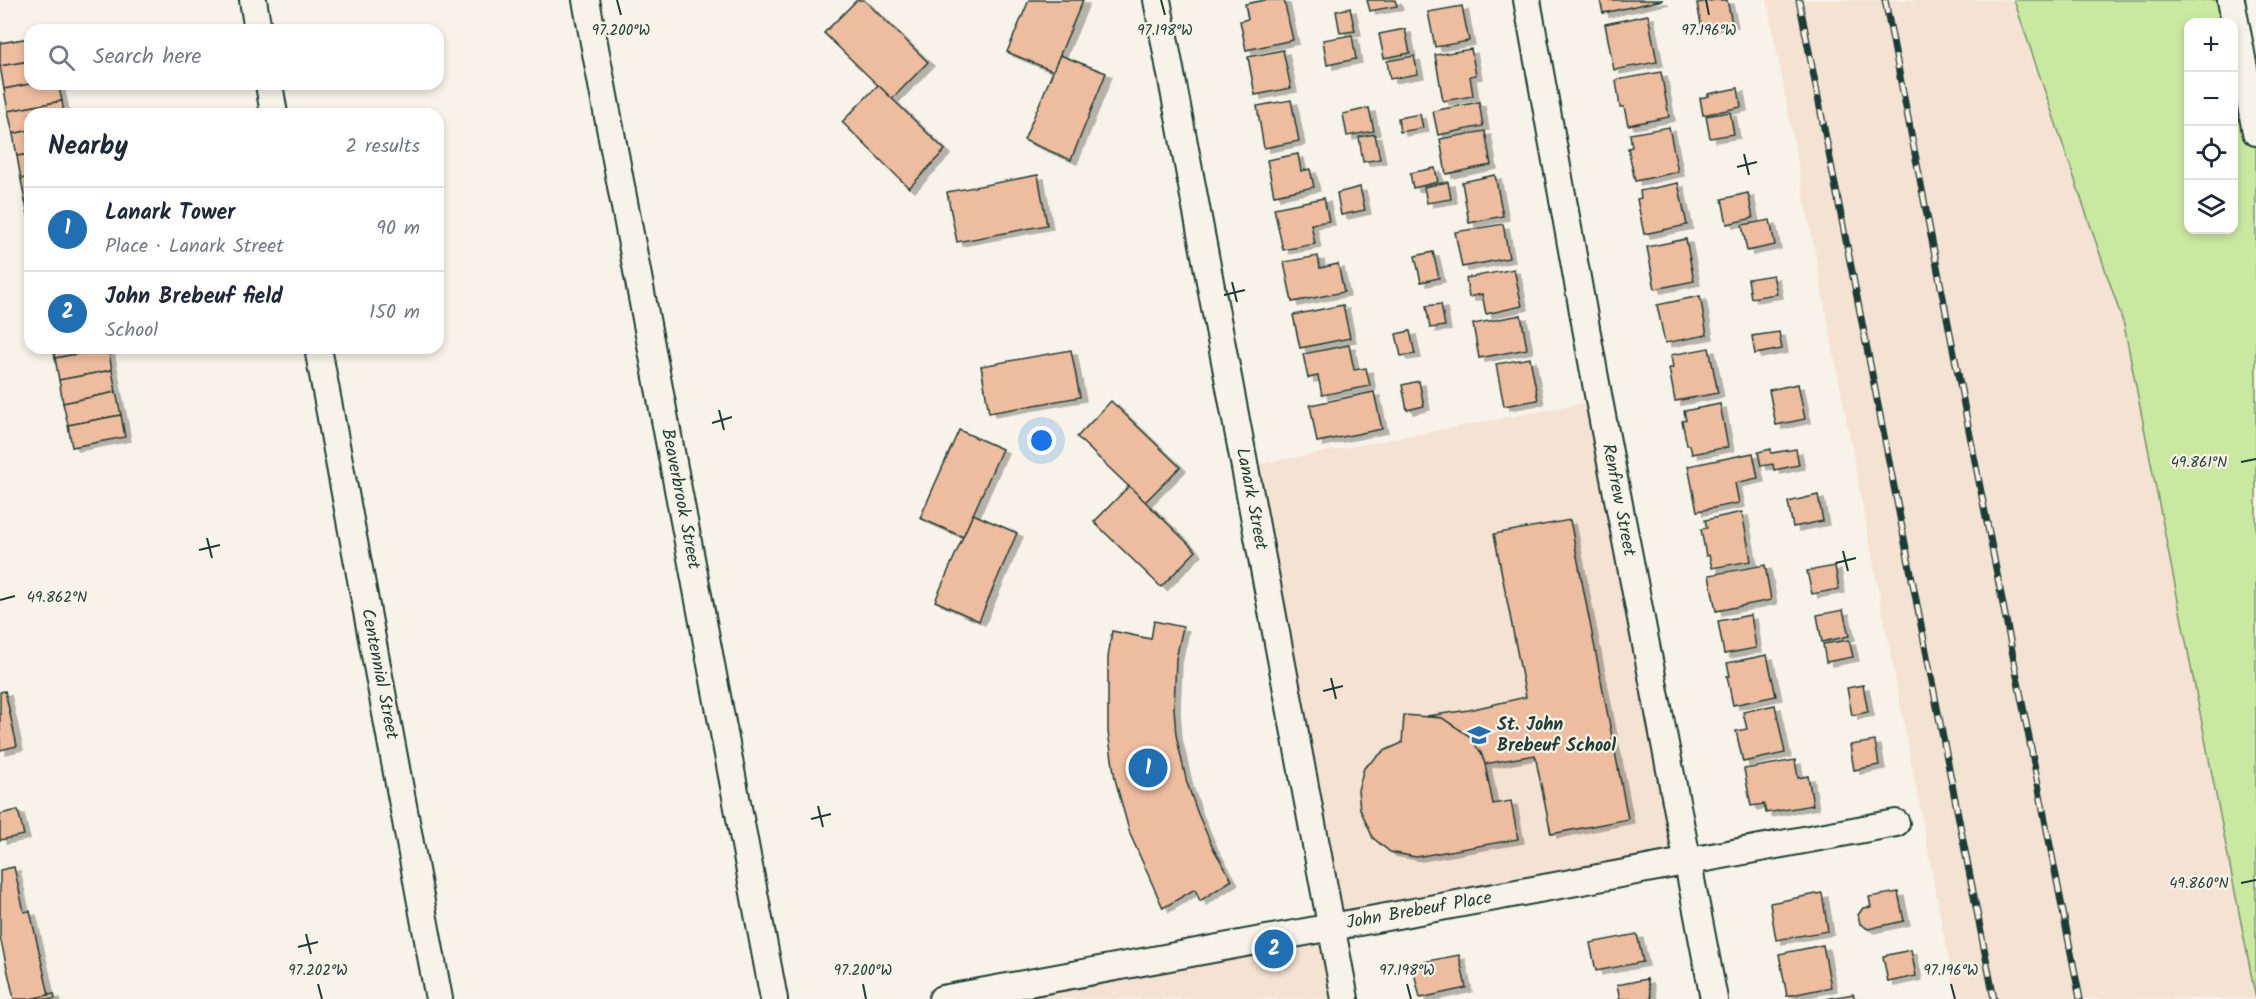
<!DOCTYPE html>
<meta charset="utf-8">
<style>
:root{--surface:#fff;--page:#f6f6f7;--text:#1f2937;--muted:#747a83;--line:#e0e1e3;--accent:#1f6fb2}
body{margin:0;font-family:Kalam,sans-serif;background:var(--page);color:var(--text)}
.controls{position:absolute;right:18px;top:18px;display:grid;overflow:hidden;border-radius:12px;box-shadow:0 3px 9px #0003}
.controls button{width:54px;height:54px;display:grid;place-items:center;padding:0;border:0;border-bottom:2px solid var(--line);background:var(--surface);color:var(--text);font:30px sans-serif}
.you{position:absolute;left:1042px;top:441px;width:21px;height:21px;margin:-15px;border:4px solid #fff;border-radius:50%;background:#1a73e8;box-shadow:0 0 0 9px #1a73e833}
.badge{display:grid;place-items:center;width:39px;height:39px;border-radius:50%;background:var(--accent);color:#fff;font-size:20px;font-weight:700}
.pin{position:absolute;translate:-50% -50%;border:3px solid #fff;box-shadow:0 2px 6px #0006}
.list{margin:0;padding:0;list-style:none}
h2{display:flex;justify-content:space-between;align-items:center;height:78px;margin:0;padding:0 24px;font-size:26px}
h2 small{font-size:20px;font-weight:400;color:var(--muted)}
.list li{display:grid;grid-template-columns:39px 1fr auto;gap:18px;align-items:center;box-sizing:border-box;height:84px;padding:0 24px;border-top:2px solid var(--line)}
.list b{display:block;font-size:22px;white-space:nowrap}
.list p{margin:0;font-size:20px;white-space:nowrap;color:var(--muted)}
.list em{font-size:20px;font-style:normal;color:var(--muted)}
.icon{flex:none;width:33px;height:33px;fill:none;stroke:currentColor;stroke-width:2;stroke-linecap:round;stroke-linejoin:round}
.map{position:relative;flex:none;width:2256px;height:999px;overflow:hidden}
.search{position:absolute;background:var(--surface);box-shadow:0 3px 9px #0003;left:24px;top:24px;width:420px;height:66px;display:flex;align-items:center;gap:15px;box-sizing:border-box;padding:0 21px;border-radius:18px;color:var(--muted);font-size:22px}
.panel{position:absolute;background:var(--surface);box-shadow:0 3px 9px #0003;left:24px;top:108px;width:420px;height:246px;border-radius:18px}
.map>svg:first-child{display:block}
</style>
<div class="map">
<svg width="2256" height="999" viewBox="0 0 2256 999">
<defs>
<filter id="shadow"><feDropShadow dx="6" dy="4" stdDeviation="0" flood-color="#0004"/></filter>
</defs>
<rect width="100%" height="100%" fill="#f7f3e8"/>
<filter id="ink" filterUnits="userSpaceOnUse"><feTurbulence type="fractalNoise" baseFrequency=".0167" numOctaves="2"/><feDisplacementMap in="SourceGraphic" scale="12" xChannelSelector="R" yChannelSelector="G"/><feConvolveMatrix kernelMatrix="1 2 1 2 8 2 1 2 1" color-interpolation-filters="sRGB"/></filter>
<g filter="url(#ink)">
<!-- built -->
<g fill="#f4e2d2">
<path d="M1767,0H2014L2124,325L2256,999H1956Z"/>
<path d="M1599,400L1688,861L1332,927L1345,999H942L1331,927L1245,467Z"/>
</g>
<!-- green -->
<path fill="#c9e9a1" stroke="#74936a" stroke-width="1.5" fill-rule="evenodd" d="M2014,0H2231L2256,132V999L2124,325ZM2188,22H2234V230H2188Z"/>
<!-- building -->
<g fill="#eebc9f" stroke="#1f3d34" stroke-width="1.5" filter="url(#shadow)">
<path d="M857,0H864L928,62L892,99L824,33Z"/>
<path d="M1029,0H1083L1053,71L1007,52Z"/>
<path d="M1265,0H1284L1293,40L1246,50L1240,21L1248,19L1245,4Z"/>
<path d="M1367,0H1395L1397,6L1370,11Z"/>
<path d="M1600,0H1663L1603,13Z"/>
<path d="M1715,0H1727L1732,23L1702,29L1697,3Z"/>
<path d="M1462,6L1469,41L1435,47L1428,12Z"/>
<path d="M1350,8L1355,31L1340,33L1336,11Z"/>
<path d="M1648,15L1657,62L1614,70L1605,24Z"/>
<path d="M1405,29L1410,53L1384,58L1379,34Z"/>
<path d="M1352,35L1356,59L1327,65L1323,40Z"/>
<path d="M30,38V61L0,66V43Z"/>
<path d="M1471,49L1476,75L1470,76L1473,96L1443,101L1435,55Z"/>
<path d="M1283,50L1291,88L1255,95L1248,57Z"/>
<path d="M1060,55L1106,73L1071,160L1024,140Z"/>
<path d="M1414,56L1418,74L1390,79L1387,61Z"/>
<path d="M30,61V84L4,89L0,66Z"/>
<path d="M1661,72L1669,117L1628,125L1624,107H1620L1616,80Z"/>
<path d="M30,84H58L62,101L8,111L4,89Z"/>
<path d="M878,85L945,150L909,188L842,122Z"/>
<path d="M1738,88L1741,107L1703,115L1700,98L1709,96L1708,94Z"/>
<path d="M1291,100L1299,141L1264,148L1257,106Z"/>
<path d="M62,101L64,114H30V130L13,134L8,111Z"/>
<path d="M1479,102L1483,126L1438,135L1433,111Z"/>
<path d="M1369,108L1374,131L1347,136L1343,114Z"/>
<path d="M1730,112L1734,134L1710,138L1706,116Z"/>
<path d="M1420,114L1423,128L1400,132L1398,118Z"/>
<path d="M1669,127L1678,172L1635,181L1628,148L1632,147L1630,134Z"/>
<path d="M30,130V154L17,156L13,134Z"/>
<path d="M1485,131L1491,165L1446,174L1440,139Z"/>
<path d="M1375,134L1380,159L1363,162L1359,137Z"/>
<path d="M30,154V177L21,179L17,156Z"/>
<path d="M1298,154L1301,171L1310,169L1314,187L1274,195L1267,160Z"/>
<path d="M1435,168L1438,182L1413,188L1410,173Z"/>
<path d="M1038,175L1047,225L957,242L947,192Z"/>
<path d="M1495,175L1503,216L1469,223L1462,182Z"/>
<path d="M30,177V200L25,201L21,179Z"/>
<path d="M1448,182L1451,199L1427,203L1424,187Z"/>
<path d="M1678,183L1687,225L1644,234L1637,199L1641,198L1640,191Z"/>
<path d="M1360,187L1365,210L1341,215L1337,193Z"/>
<path d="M1748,193L1753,218L1727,224L1722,199Z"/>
<path d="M1324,198L1329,221L1311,224L1315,244L1283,250L1274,208Z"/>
<path d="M30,200V223L25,201Z"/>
<path d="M1770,220L1775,245L1747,251L1742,225Z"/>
<path d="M1503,224L1509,258L1462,267L1455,232Z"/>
<path d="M1686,239L1694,281L1655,289L1647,247Z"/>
<path d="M1433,252L1439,278L1421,282L1415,256Z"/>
<path d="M1318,256L1320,268L1338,264L1344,292L1292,302L1284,262Z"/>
<path d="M1514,269L1522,306L1486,314L1482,294L1469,297L1466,278Z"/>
<path d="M1773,275L1777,294L1751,298L1748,279Z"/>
<path d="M1700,296L1707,335L1665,343L1657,305Z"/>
<path d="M1441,304L1445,326L1430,328L1426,306Z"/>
<path d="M1343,305L1350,338L1300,348L1293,315Z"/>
<path d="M1521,315L1527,349L1479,358L1473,324Z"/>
<path d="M1410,331L1415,354L1401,356L1396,334Z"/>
<path d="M1779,332L1782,349L1755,354L1752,336Z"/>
<path d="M1349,345L1354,370L1366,368L1370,386L1322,395L1318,376L1308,378L1303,354Z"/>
<path d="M53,348H107L55,358Z"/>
<path d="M108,348L112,370L59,380L55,358Z"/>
<path d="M1709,348L1718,393L1675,401L1669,368H1673L1671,355Z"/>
<path d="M1071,350L1080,397L989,413L981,366Z"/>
<path d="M1530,358L1538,400L1504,406L1496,364Z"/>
<path d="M112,370L116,392L63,403L59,380Z"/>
<path d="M1419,381L1424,406L1407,410L1402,385Z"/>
<path d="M1798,384L1805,419L1776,425L1769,390Z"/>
<path d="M116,392L121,415L68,425L63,403Z"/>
<path d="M1374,392L1382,429L1317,442L1310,405Z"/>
<path d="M1111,401L1180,467L1145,502L1077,437Z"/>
<path d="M1720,404L1728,447L1692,454L1690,445H1687L1682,421L1686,420L1684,411Z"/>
<path d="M121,415L125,437L72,447L68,425Z"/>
<path d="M959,430L1002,449L963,537L920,518Z"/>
<path d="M1771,449V453L1796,449L1799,465L1774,470L1773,464L1761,466L1758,452Z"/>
<path d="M1753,453L1758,478L1735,483L1739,503L1697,511L1688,466Z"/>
<path d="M1129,486L1196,551L1161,587L1094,522Z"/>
<path d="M1818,495L1823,521L1793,527L1788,502Z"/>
<path d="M1742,512L1751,561L1712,568L1709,555L1706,556L1701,529L1707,528L1705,520Z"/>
<path d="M973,514L1017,533L979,621L935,601Z"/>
<path d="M1570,520L1628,819L1551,834L1535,755L1485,764L1481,753L1469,736L1442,718L1427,716L1469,710L1526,697L1494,534Z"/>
<path d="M1765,565L1771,600L1716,611L1709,575Z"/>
<path d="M1835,566L1839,589L1812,594L1807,571Z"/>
<path d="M1843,610L1849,636L1822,642L1817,615Z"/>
<path d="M1751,615L1756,648L1724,654L1718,621Z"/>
<path d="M1154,621L1183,627L1176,659L1174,708L1176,735L1187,783L1198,814L1213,848L1232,880L1200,901L1195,889L1163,908L1130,834L1115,779L1108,732V658L1112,631L1151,639Z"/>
<path d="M1849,640L1853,657L1826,662L1823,644Z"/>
<path d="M1767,655L1776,696L1733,705L1727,676H1730L1727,663Z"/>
<path d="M1863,685L1868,712L1852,715L1847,688Z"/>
<path d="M5,691L17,746L0,750V692Z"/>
<path d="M1775,705L1785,753L1743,762L1736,731L1747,729L1743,712Z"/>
<path d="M1404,715L1442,718L1469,736L1481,753L1485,764L1493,804L1511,801L1518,839L1416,857L1390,852L1373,838L1360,809L1358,790L1364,768L1384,751L1402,743Z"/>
<path d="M1875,741L1879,765L1854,770L1850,745Z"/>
<path d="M1795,760L1798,778L1808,776L1813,805L1766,813L1764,804L1751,806L1744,769Z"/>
<path d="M18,810L24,835L0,840V814Z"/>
<path d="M14,867L24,912L30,911L49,995L30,999H14L0,937V870Z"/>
<path d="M1898,892L1904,921L1868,929L1860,924L1858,915L1863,908L1871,907L1869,897Z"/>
<path d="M1822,893L1828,931L1776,940L1770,903Z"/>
<path d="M1637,934L1643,962L1596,971L1590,943Z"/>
<path d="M1823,945L1831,987L1787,996L1779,954Z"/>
<path d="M1911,950L1916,976L1888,982L1883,956Z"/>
<path d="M1459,955L1466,988L1420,998L1412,964Z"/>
<path d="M1647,979L1652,999H1620L1617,985Z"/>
<path d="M54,994L55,999H30L49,995Z"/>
<path d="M1853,994L1855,999H1826Z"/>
</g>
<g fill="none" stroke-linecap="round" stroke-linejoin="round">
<!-- street casing -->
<g stroke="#1f3d34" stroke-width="30">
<g id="street">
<path d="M253,0L258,30"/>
<path d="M586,0L774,999"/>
<path d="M1157,0L1345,999"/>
<path d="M1527,0L1599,400L1714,999"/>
<path d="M2231,0L2256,132"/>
<path d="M269,84L274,114"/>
<path d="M318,348L439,999"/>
<path d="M942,999L1896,823"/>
</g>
</g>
<!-- street -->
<use href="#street" stroke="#f7f3e8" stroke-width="26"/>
<!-- rail casing -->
<g stroke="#1f3d34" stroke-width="7">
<g id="rail">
<path d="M1799,0L1994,999"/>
<path d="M1885,0L2080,999"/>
</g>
</g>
<!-- rail -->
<use href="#rail" stroke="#f7f3e8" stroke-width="4.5" stroke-dasharray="14" stroke-linecap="butt"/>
</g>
</g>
<!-- ticks -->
<path fill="none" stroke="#1f3d34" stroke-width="2" d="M617,0L621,15M1161,0L1165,15M1706,0L1709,15M1744,154L1749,175M1737,167L1757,162M1232,282L1237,302M1224,295L1245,290M719,410L724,430M712,423L732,417M2241,462L2256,459M207,538L212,558M199,550L220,545M1843,551L1848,571M1836,563L1856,558M0,600L15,596M1331,678L1336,699M1323,691L1343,686M818,806L823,827M811,819L831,814M2241,883L2256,880M306,934L311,954M298,947L318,942M318,984L322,999M863,984L866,999M1407,984L1411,999M1951,984L1955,999"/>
<!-- icons -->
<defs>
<g id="school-bare" transform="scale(1.8)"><path d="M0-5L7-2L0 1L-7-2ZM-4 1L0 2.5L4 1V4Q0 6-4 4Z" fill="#1f6fb2" stroke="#f7f3e8" stroke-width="2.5" paint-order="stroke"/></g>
</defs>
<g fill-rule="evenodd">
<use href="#school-bare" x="1479" y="735"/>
</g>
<g text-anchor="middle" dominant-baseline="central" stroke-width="4.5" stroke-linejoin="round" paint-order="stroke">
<!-- street labels -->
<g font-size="18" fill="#1f3d34" stroke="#f7f3e8">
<text transform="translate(680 499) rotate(79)">Beaverbrook Street</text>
<text transform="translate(1251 499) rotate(79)">Lanark Street</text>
<text transform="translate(1618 500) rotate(79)">Renfrew Street</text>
<text transform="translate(379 674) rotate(79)">Centennial Street</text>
<text transform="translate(1419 911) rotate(-10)">John Brebeuf Place</text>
</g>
<!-- poi labels -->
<g font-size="18" font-weight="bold" fill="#1f3d34" stroke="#f7f3e8" text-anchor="start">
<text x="1497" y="725">St. John<tspan x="1497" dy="21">Brebeuf School</tspan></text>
</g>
</g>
<g font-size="15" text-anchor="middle" fill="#1f3d34" stroke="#f7f3e8" stroke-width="4.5" stroke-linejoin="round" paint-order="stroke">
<text x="621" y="35">97.200°W</text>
<text x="1165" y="35">97.198°W</text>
<text x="1709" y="35">97.196°W</text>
<text x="2199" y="467">49.861°N</text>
<text x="57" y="602">49.862°N</text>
<text x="2199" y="888">49.860°N</text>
<text x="318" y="975">97.202°W</text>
<text x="863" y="975">97.200°W</text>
<text x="1407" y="975">97.198°W</text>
<text x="1951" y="975">97.196°W</text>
</g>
</svg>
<div class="controls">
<button>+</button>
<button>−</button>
<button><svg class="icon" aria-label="locate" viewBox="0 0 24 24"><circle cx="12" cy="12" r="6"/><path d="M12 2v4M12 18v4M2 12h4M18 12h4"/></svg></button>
<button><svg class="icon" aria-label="layers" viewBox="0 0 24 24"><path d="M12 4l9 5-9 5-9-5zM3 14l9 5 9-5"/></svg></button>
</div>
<div class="you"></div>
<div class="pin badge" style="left:1148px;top:768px">1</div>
<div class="pin badge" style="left:1274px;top:949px">2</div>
<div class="search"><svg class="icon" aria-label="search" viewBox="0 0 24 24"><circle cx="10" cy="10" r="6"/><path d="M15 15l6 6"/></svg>Search here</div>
<section class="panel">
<h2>Nearby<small>2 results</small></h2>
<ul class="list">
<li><span class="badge">1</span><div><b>Lanark Tower</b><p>Place · Lanark Street</p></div><em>90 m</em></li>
<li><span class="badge">2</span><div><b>John Brebeuf field</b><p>School</p></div><em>150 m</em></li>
</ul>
</section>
</div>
